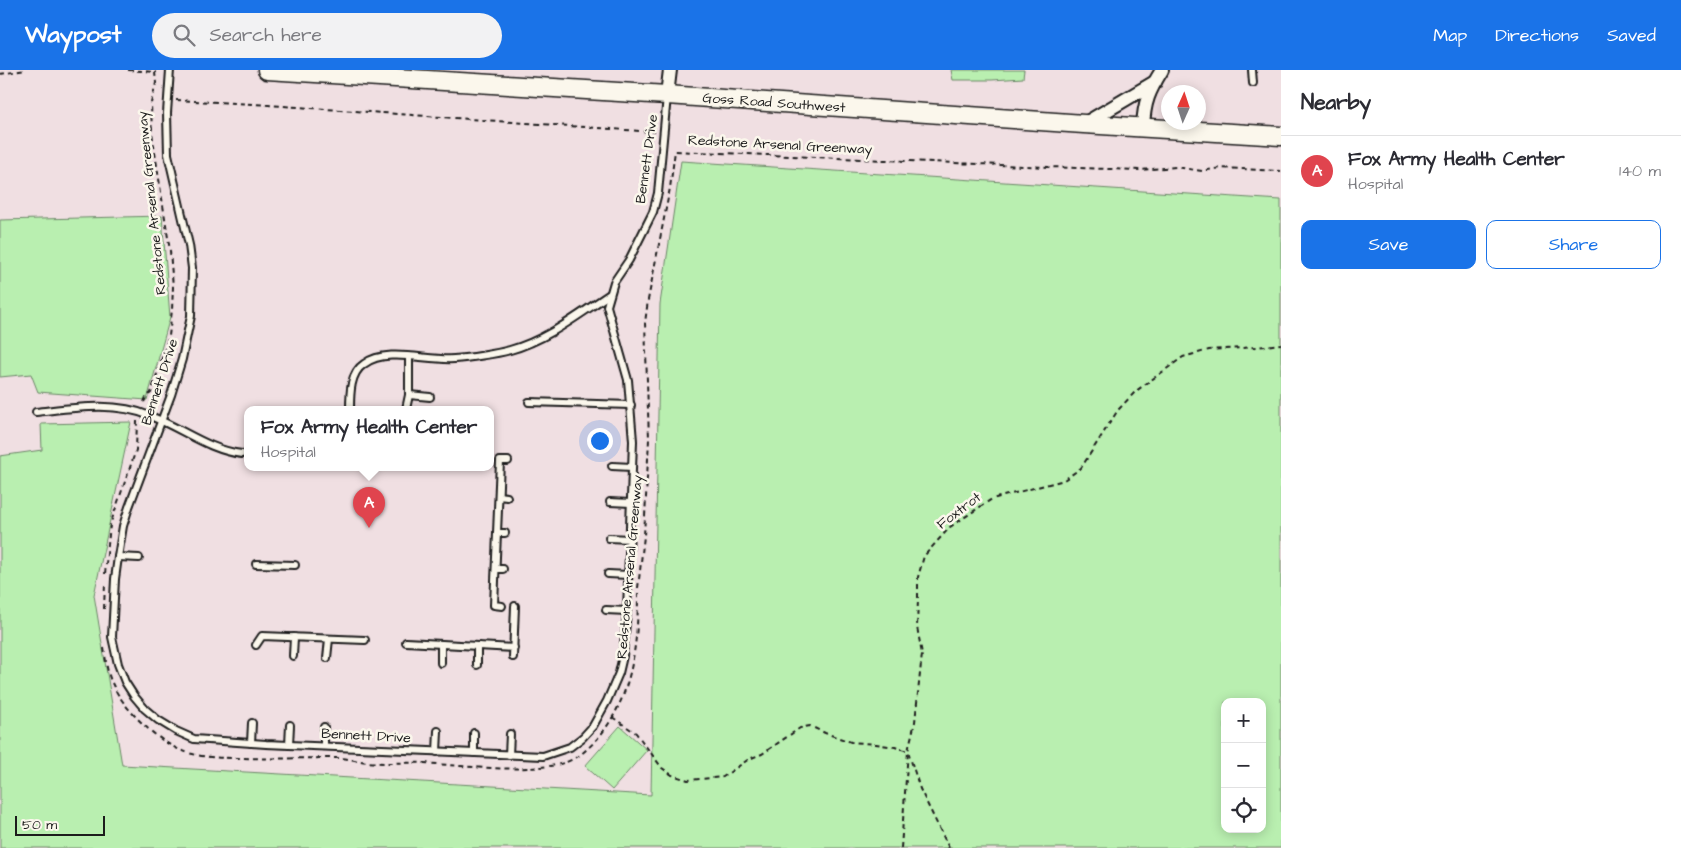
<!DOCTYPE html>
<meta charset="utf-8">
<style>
:root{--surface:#fff;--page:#f2f2f3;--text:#2b2b33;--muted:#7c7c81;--line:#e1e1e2;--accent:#1a73e8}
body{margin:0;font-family:"Architects Daughter",sans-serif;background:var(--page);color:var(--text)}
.controls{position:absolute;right:15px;bottom:15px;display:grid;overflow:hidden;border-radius:10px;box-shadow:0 2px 12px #0003}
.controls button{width:45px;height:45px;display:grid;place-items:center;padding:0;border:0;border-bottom:1px solid var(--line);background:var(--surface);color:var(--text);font:25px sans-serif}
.compass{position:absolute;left:1161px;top:15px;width:45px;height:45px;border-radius:50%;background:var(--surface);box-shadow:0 2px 12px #0003;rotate:3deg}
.scale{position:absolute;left:15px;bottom:12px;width:90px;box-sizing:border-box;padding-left:5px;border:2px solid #1c1c1c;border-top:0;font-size:14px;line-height:18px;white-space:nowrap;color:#1c1c1c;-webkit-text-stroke:4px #fbf7ec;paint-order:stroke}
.you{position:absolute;left:599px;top:370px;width:18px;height:18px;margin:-12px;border:4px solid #fff;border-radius:50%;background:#1a73e8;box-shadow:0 0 0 8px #1a73e833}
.badge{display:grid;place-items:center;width:32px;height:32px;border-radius:50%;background:var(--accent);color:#fff;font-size:16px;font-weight:700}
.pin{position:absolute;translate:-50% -41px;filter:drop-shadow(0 1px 2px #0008)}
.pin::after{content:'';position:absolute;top:26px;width:18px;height:15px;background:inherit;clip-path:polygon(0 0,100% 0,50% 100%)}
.popup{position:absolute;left:244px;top:336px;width:250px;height:65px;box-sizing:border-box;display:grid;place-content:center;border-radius:10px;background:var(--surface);filter:drop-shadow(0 1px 4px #0005);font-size:16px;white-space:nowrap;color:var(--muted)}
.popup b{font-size:19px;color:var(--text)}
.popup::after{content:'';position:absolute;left:50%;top:100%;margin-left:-10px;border:10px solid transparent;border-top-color:var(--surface)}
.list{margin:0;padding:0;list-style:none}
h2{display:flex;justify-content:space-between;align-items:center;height:65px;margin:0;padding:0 20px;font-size:21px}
h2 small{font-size:16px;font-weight:400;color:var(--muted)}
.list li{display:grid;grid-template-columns:32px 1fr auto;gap:15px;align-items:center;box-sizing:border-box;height:70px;padding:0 20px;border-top:1px solid var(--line)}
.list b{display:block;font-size:19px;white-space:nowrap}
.list p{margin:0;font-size:16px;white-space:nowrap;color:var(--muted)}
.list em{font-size:16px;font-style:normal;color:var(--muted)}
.actions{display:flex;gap:10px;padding:15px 20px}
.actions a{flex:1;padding:11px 0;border:1px solid var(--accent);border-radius:10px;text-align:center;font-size:18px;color:var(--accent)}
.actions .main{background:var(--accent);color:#fff}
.icon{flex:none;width:28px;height:28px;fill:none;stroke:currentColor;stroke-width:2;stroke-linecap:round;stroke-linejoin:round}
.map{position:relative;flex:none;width:1281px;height:778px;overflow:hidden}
header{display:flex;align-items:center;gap:30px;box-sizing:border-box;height:70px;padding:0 25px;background:var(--accent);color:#fff}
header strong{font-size:24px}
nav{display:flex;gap:28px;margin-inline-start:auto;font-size:18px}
.search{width:350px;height:45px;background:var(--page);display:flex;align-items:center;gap:12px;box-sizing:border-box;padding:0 18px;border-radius:28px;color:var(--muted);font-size:19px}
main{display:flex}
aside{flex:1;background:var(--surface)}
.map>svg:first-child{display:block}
</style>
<header>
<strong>Waypost</strong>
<div class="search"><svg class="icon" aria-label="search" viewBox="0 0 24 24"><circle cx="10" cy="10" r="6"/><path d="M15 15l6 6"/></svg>Search here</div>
<nav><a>Map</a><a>Directions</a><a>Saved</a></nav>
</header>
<main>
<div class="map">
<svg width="1281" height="778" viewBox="0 0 1281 778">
<rect width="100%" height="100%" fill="#f0dfe2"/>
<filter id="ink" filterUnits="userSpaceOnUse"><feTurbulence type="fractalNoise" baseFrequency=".02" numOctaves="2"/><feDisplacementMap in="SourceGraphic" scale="10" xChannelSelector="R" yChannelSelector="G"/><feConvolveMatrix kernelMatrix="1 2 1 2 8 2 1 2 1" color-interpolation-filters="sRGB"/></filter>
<g filter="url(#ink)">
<!-- green -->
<g fill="#b9efb0" stroke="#6a8666" fill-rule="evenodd">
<path d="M951,0H1024L1023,8L992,10H953Z"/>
<path d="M681,91L1281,130V778H0V386L42,380L41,354L131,352L94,525L122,695L651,725L660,234ZM1225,632H1262V759H1225Z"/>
<path d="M162,146L170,247L147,330L38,322L31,304L0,307V150Z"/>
<path d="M620,656L647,680L612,720L585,696Z"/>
</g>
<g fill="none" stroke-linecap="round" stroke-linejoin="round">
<!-- lane casing -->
<g stroke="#1c1c1c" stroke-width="10">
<g id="lane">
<path d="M170,0L167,43L168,84L189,175L192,198L191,246L182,289L171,325L129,437L123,456L118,487L115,509L112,567L118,594L125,612L134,626L145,639L158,650L176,661L194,669L266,674L543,686L570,677L583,667L593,656L607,631L619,603L623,586L627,541L633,371L628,310L607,236L614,212L629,190L653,142L658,123L667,26"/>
<path d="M1252,0L1253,13"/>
<path d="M409,325L430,327"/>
<path d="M529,332L631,335"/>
<path d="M350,339C350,324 350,303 364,294C387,277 426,291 454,289C468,288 496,284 510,280C547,270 578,245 610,224"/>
<path d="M406,339L409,325V287"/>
<path d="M36,342C74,338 114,331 150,346C182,358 208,380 242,384"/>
<path d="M612,396L632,397"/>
<path d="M499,426L507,427"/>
<path d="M610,432L631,433"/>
<path d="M497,463H505"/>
<path d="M609,468L629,469"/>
<path d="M118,487L139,488"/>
<path d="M256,494L295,495"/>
<path d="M496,499H503"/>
<path d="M608,504L628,505"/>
<path d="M502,536L494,535L500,391H508"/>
<path d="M606,540L627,541"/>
<path d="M406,572L514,578"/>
<path d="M256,575L262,566L365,570"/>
<path d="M293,586L294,567"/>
<path d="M513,587L515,536"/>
<path d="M327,588L329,569"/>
<path d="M441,593V574"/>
<path d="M477,595V576"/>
<path d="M251,673L252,653"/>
<path d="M289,675L290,655"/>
<path d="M324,676V657"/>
<path d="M437,682L438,661"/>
<path d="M474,683V663"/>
<path d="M509,685L510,664"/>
</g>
</g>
<!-- street casing -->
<g stroke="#1c1c1c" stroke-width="16">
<g id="street">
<path d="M667,25L670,0"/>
<path d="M1084,54L1155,12"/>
<path d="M1143,57C1144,32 1149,21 1162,0"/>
</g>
</g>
<!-- secondary casing -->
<g stroke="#1c1c1c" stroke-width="21">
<path id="secondary" d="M267,0L667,25L1084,54L1281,66"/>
</g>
<!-- path -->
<g stroke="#1c1c1c" stroke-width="2" stroke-dasharray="5 4" stroke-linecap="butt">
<path d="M128,0L155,2L156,13L151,33L152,63L170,181L173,217L172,240L169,266L151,323L146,327L143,335"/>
<path d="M0,4L26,0"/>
<path d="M176,30L254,34L655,62"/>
<path d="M105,504L110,455L136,380L137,351"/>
<path d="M638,518L644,466L649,369L645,253L648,230L670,118L675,81L1048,97L1139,100L1176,97L1202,101L1221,98L1281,101"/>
<path d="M104,539L105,513"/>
<path d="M104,578C106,591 107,604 113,615C123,638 156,670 180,680C200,688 221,688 243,688C276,689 309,688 341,688C350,689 359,691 367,692C386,694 405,692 424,693C465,696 508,702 549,696C559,695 572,691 580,685C630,646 638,581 638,523"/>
<path d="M612,647L636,663L662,698L672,705L688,710L723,707L749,689L762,684L800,658L810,656L825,663L851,672L876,674L895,677L908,681L920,719L949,778"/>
<path d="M901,778L908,681L915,652L922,584L917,557L918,529V507L924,486L950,457L992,429L1064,410L1081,398L1118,340L1136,321L1183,287L1209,280L1257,277L1281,274"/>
</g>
<!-- lane -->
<use href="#lane" stroke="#fbf7ec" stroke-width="6"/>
<!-- street -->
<use href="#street" stroke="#fbf7ec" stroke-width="12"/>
<!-- secondary -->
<use href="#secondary" stroke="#fbf7ec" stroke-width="18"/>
</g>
</g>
<g text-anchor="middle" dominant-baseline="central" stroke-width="5" stroke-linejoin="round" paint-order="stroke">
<!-- street labels -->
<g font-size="14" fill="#1c1c1c" stroke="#fbf7ec">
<text transform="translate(774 33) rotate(4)">Goss Road Southwest</text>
<text transform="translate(780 75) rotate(3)">Redstone Arsenal Greenway</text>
<text transform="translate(647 89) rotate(-82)">Bennett Drive</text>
<text transform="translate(152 133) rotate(-96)">Redstone Arsenal Greenway</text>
<text transform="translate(160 312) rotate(-72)">Bennett Drive</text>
<text transform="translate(959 441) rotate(-37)">Foxtrot</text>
<text transform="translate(630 497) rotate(-85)">Redstone Arsenal Greenway</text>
<text transform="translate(366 666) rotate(3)">Bennett Drive</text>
</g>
</g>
</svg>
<div class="controls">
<button>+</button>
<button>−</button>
<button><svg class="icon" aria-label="locate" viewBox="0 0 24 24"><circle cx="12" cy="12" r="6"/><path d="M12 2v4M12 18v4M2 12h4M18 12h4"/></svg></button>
</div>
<svg class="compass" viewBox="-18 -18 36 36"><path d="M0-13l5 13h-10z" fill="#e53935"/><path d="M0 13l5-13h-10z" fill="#7c7c81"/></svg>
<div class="scale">50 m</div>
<div class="you"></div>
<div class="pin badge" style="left:369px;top:458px;background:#e0444e">A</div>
<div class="popup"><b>Fox Army Health Center</b>Hospital</div>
</div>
<aside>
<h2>Nearby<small></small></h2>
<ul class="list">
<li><span class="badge" style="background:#e0444e">A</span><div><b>Fox Army Health Center</b><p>Hospital</p></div><em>140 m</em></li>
</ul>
<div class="actions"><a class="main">Save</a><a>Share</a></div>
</aside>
</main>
